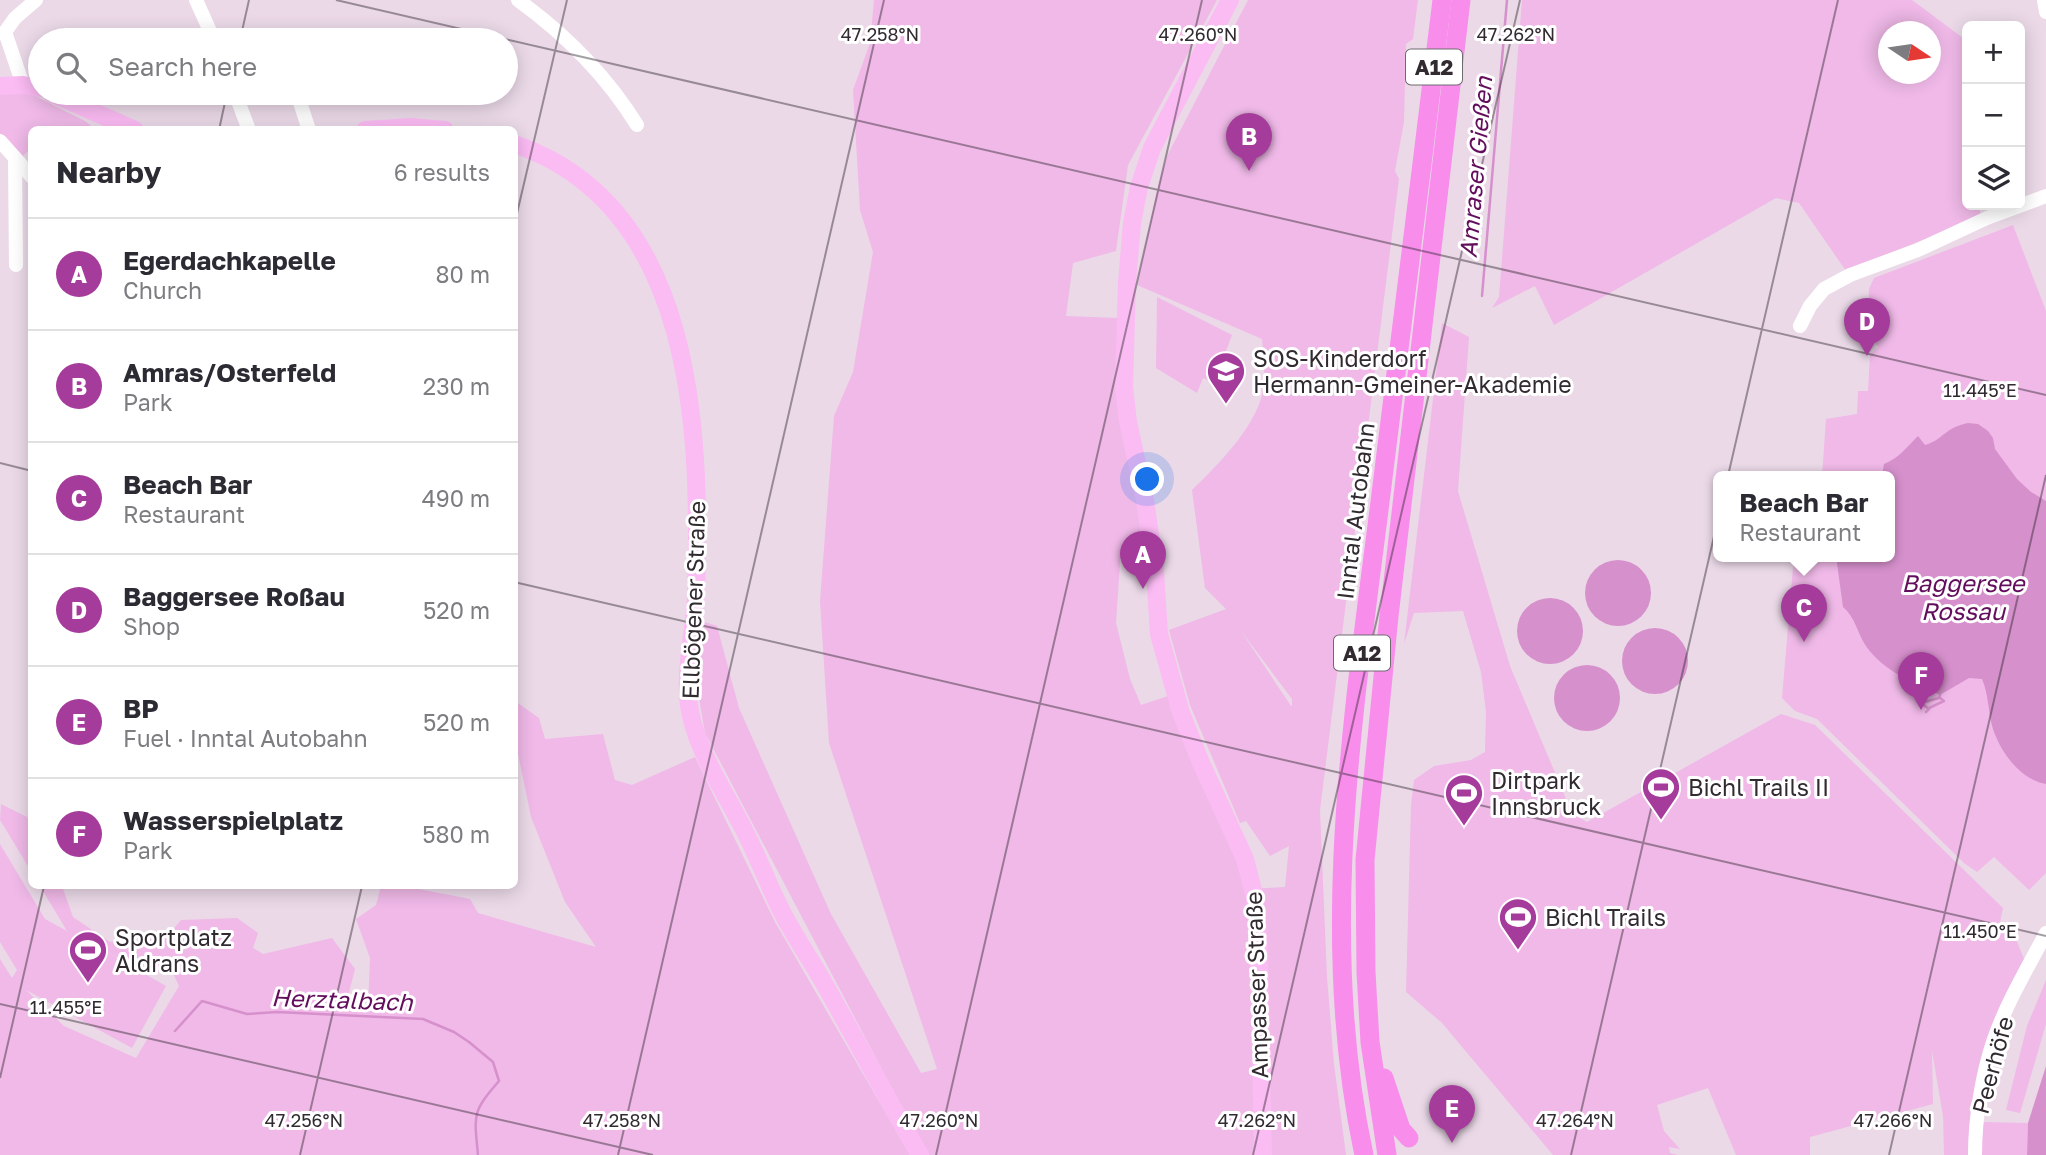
<!DOCTYPE html>
<meta charset="utf-8">
<style>
:root{--surface:#fff;--page:#f7f7f7;--text:#2b2b33;--muted:#7c7c81;--line:#e1e1e2;--accent:#a53b9b}
body{margin:0;font-family:"Golos Text",sans-serif;background:var(--page);color:var(--text)}
.controls{position:absolute;right:21px;top:21px;display:grid;overflow:hidden;border-radius:10px;box-shadow:0 4px 18px #0003}
.controls button{width:63px;height:63px;display:grid;place-items:center;padding:0;border:0;border-bottom:2px solid var(--line);background:var(--surface);color:var(--text);font:35px sans-serif}
.compass{position:absolute;left:1878px;top:21px;width:63px;height:63px;border-radius:50%;background:var(--surface);box-shadow:0 4px 18px #0003;rotate:103deg}
.you{position:absolute;left:1148px;top:480px;width:24px;height:24px;margin:-18px;border:5px solid #fff;border-radius:50%;background:#1a73e8;box-shadow:0 0 0 10px #1a73e833}
.badge{display:grid;place-items:center;width:46px;height:46px;border-radius:50%;background:var(--accent);color:#fff;font-size:23px;font-weight:700}
.pin{position:absolute;translate:-50% -58px;filter:drop-shadow(0 2px 4px #0008)}
.pin::after{content:'';position:absolute;top:37px;width:24px;height:21px;background:inherit;clip-path:polygon(0 0,100% 0,50% 100%)}
.popup{position:absolute;left:1713px;top:471px;width:182px;height:91px;box-sizing:border-box;display:grid;place-content:center;border-radius:10px;background:var(--surface);filter:drop-shadow(0 2px 5px #0005);font-size:23px;white-space:nowrap;color:var(--muted)}
.popup b{font-size:26px;color:var(--text)}
.popup::after{content:'';position:absolute;left:50%;top:100%;margin-left:-14px;border:14px solid transparent;border-top-color:var(--surface)}
.list{margin:0;padding:0;list-style:none}
h2{display:flex;justify-content:space-between;align-items:center;height:91px;margin:0;padding:0 28px;font-size:30px}
h2 small{font-size:23px;font-weight:400;color:var(--muted)}
.list li{display:grid;grid-template-columns:46px 1fr auto;gap:21px;align-items:center;box-sizing:border-box;height:112px;padding:0 28px;border-top:2px solid var(--line)}
.list b{display:block;font-size:26px;white-space:nowrap}
.list p{margin:0;font-size:23px;white-space:nowrap;color:var(--muted)}
.list em{font-size:23px;font-style:normal;color:var(--muted)}
.icon{flex:none;width:38px;height:38px;fill:none;stroke:currentColor;stroke-width:2;stroke-linecap:round;stroke-linejoin:round}
.map{position:relative;flex:none;width:2046px;height:1155px;overflow:hidden}
.search{position:absolute;background:var(--surface);box-shadow:0 4px 18px #0003;left:28px;top:28px;width:490px;height:77px;display:flex;align-items:center;gap:18px;box-sizing:border-box;padding:0 24px;border-radius:38px;color:var(--muted);font-size:26px}
.panel{position:absolute;background:var(--surface);box-shadow:0 4px 18px #0003;left:28px;top:126px;width:490px;height:763px;border-radius:10px}
.map>svg:first-child{display:block}
</style>
<div class="map">
<svg width="2046" height="1155" viewBox="0 0 2046 1155">
<rect width="100%" height="100%" fill="#ebd9e8"/>
<!-- green -->
<g fill="#f0b9e8" fill-rule="evenodd">
<path d="M874,0H1217L1128,165L1116,251L1073,263L1066,316L1119,318L1143,544L1121,548L1116,623L1130,679L1141,705L1171,695L1249,889L1285,887L1289,846L1270,856L1246,821L1240,823L1190,705L1169,630L1226,609L1205,588L1192,490C1218,465 1262,421 1264,383C1265,368 1263,353 1262,339L1137,285L1158,187L1167,156L1248,0H1418L1413,39L1406,44L1404,122L1395,171L1399,179L1320,810L1327,977L1334,1064L1346,1155H927L705,733L696,681L705,622L717,626L739,708L831,914L921,1073L937,1069L829,743L820,601L834,416L853,372L873,252L860,210L853,90L870,43ZM1241,631L1292,699V706H1291Z"/>
<path d="M1522,0H1912L1967,41V205H1981L1979,206L1981,216L1846,271L1799,203L1776,198L1554,325L1535,286L1492,308L1499,297ZM1888,32H1930V74H1888Z"/>
<path d="M23,90L85,121L95,129L32,130L31,148L23,156L16,152L0,136V94Z"/>
<path d="M2013,225L2046,311V873L2029,890L1994,857L1977,872L1964,863L1817,719L1795,711L1782,698L1794,556H1890V476H1822L1826,419L1857,414L1858,391H1868L1870,355L1878,347L1867,333L1869,289L1874,278Z"/>
<path d="M1157,297L1232,335L1214,383L1203,378L1197,393L1156,368Z"/>
<path d="M1442,323L1469,337L1458,491L1510,666L1572,813L1587,822L1781,714L1815,725L2003,908L2000,923L2016,939L2024,959L1989,1039L1971,1155H1944L1943,1116L1932,1051L1933,1104L1810,1137V1155H1736L1708,1088L1657,1105L1664,1131L1680,1149L1669,1147L1670,1153L1678,1155H1553L1442,1023L1406,992L1411,805L1414,780L1434,766L1471,760L1485,752L1486,712L1481,672L1463,611L1414,613L1404,644Z"/>
<path d="M515,701L539,718L545,739L603,734L615,780L632,785L695,757L775,922L910,1155H0V959L12,978L17,970L0,942V844L45,919L67,931L40,886H62L73,917L110,942L123,938L142,941L166,938L181,920L237,918L258,933L253,948L263,954L332,938L355,969L346,1004L368,1009L370,958L356,919L376,905L381,886H403L470,899L478,913L596,947L565,902L531,817L515,739ZM103,950L116,957L137,959L151,971L173,973L179,986L136,1058L64,1026L26,990L132,1048L166,986Z"/>
<path d="M1,804L27,817L31,825V871L0,820Z"/>
<path d="M2046,980V1024L2020,1113L2006,1110L2027,1026Z"/>
<path d="M1983,1122L2028,1123L2027,1155H1981Z"/>
</g>
<!-- water -->
<g fill="#d690cc">
<path d="M1968,423L1978,424L1988,431L1993,438L1995,449L2017,479L2031,492L2046,501V784C2021,780 2001,753 1993,729C1988,713 1989,695 1982,679L1969,678L1940,695C1913,682 1884,672 1866,646C1857,633 1856,618 1843,607L1836,556H1890V476H1882L1884,464C1899,458 1907,447 1918,436L1925,445C1943,440 1944,428 1968,423Z"/>
<circle cx="1618" cy="593" r="33"/>
<circle cx="1550" cy="631" r="33"/>
<circle cx="1655" cy="661" r="33"/>
<circle cx="1587" cy="698" r="33"/>
<path d="M2046,1066V1155H2027L2028,1123Z"/>
</g>
<g fill="none" stroke-linecap="round" stroke-linejoin="round">
<!-- stream -->
<g stroke="#d690cc" stroke-width="2.5">
<path d="M1482,296L1507,0"/>
<path d="M1929,708L1944,701L1940,698"/>
<path d="M1926,712L1929,709L1921,703L1939,698L1940,695"/>
<path d="M175,1031L202,1001L247,1014L277,1012L423,1019L454,1032L469,1042L493,1062L499,1081C472,1112 474,1114 478,1155"/>
</g>
<!-- minor -->
<g stroke="#fff" stroke-width="14">
<path d="M196,0L214,40"/>
<path d="M518,0C565,34 606,75 637,125"/>
<path d="M2044,0L2046,12"/>
<path d="M23,85L5,32L15,18L36,0"/>
<path d="M235,93L249,130"/>
<path d="M297,93L309,130"/>
<path d="M0,141L32,177"/>
<path d="M15,158L16,265"/>
<path d="M1800,326L1810,306L1824,289L1850,275L1918,250L1987,218L2046,196"/>
<path d="M1975,1155C1975,1118 1982,1074 1994,1039C2007,1002 2028,967 2046,933"/>
</g>
<!-- major -->
<g stroke="#fbbbf3" stroke-width="18">
<path d="M1230,0L1152,148L1139,187L1132,223L1127,283L1124,387L1128,422L1145,500L1155,571L1159,634L1166,659L1181,713L1201,763L1245,859L1255,898L1259,950L1263,1155"/>
<path d="M0,86L23,85L40,88"/>
<path d="M51,93L135,130"/>
<path d="M365,130L411,127L445,130"/>
<path d="M514,144C696,205 701,434 696,593C695,637 680,681 693,724C705,765 730,800 748,838C759,860 768,883 779,906C792,933 810,958 825,985C857,1041 887,1099 920,1155"/>
</g>
<!-- highway -->
<g stroke="#f88deb" stroke-width="19">
<path d="M1384,1078L1401,1129L1409,1138"/>
<path d="M1364,1155C1318,942 1352,724 1379,510C1401,340 1421,170 1442,0"/>
<path d="M1387,1155L1370,1042L1366,972L1365,860L1389,616L1461,0"/>
</g>
</g>
<!-- ticks -->
<path fill="none" stroke="#312a30" stroke-width="2" stroke-opacity="0.45" d="M336,0L2046,395M240,40L249,0M219,130L227,93M514,226L567,0M0,463L32,471M514,582L2046,936M0,1004L653,1155M0,1078L44,886M300,1155L362,886M618,1155L884,0M936,1155L1202,0M1253,1155L1520,0M1571,1155L1838,0M1889,1155L2046,475"/>
<!-- icons -->
<defs>
<g id="school-pin" transform="scale(2.0125)"><path d="M0 17L-7.5 6A9.5 9.5 0 1 1 7.5 6Z" fill="#a53b9b" stroke="#fff"/><path d="M0-5L7-2L0 1L-7-2ZM-4 1L0 2.5L4 1V4Q0 6-4 4Z" fill="#fff"/></g>
<g id="stadium-pin" transform="scale(2.0125)"><path d="M0 17L-7.5 6A9.5 9.5 0 1 1 7.5 6Z" fill="#a53b9b" stroke="#fff"/><path d="M0-5a6.5 5 0 1 0 0 10a6.5 5 0 1 0 0-10ZM-3.5-1.8h7v3.6h-7Z" fill="#fff"/></g>
</defs>
<g fill-rule="evenodd">
<use href="#school-pin" x="1226" y="371"/>
<use href="#stadium-pin" x="1661" y="787"/>
<use href="#stadium-pin" x="1464" y="793"/>
<use href="#stadium-pin" x="1518" y="917"/>
<use href="#stadium-pin" x="88" y="950"/>
</g>
<g text-anchor="middle" dominant-baseline="central" stroke-width="6" stroke-linejoin="round" paint-order="stroke">
<!-- shield labels -->
<g fill="#fff" stroke="#6f6a6e" stroke-width="2">
<rect x="1406" y="49.5" width="56" height="35" rx="5"/>
<rect x="1334" y="635.5" width="56" height="35" rx="5"/>
</g>
<g font-size="21" font-weight="bold" fill="#312a30">
<text x="1434" y="67">A12</text>
<text x="1362" y="653">A12</text>
</g>
<!-- poi labels -->
<g font-size="23" fill="#312a30" stroke="#fff" text-anchor="start">
<text x="1253" y="358">SOS-Kinderdorf<tspan x="1253" dy="26">Hermann-Gmeiner-Akademie</tspan></text>
<text x="1491" y="780">Dirtpark<tspan x="1491" dy="26">Innsbruck</tspan></text>
<text x="1688" y="787">Bichl Trails II</text>
<text x="1545" y="917">Bichl Trails</text>
<text x="115" y="937">Sportplatz<tspan x="115" dy="26">Aldrans</tspan></text>
</g>
<!-- street labels -->
<g font-size="23" fill="#312a30" stroke="#fff">
<text transform="translate(1355 511) rotate(-83)">Inntal Autobahn</text>
<text transform="translate(693 600) rotate(-88)">Ellbögener Straße</text>
<text transform="translate(1256 985) rotate(-92)">Ampasser Straße</text>
<text transform="translate(1992 1065) rotate(-75)">Peerhöfe</text>
</g>
<!-- water labels -->
<g font-size="24" font-style="italic" fill="#630e5c" stroke="#fff">
<text transform="translate(1475 167) rotate(-85)">Amraser Gießen</text>
<text x="1963" y="582">Baggersee<tspan x="1963" dy="28">Rossau</tspan></text>
<text transform="translate(342 999) rotate(2)">Herztalbach</text>
</g>
</g>
<g font-size="18" text-anchor="middle" fill="#312a30" stroke="#fff" stroke-width="6" stroke-linejoin="round" paint-order="stroke">
<text x="880" y="41">47.258°N</text>
<text x="1198" y="41">47.260°N</text>
<text x="1516" y="41">47.262°N</text>
<text x="1980" y="397">11.445°E</text>
<text x="1980" y="938">11.450°E</text>
<text x="66" y="1014">11.455°E</text>
<text x="304" y="1127">47.256°N</text>
<text x="622" y="1127">47.258°N</text>
<text x="939" y="1127">47.260°N</text>
<text x="1257" y="1127">47.262°N</text>
<text x="1575" y="1127">47.264°N</text>
<text x="1893" y="1127">47.266°N</text>
</g>
</svg>
<div class="controls">
<button>+</button>
<button>−</button>
<button><svg class="icon" aria-label="layers" viewBox="0 0 24 24"><path d="M12 4l9 5-9 5-9-5zM3 14l9 5 9-5"/></svg></button>
</div>
<svg class="compass" viewBox="-18 -18 36 36"><path d="M0-13l5 13h-10z" fill="#e53935"/><path d="M0 13l5-13h-10z" fill="#7c7c81"/></svg>
<div class="you"></div>
<div class="pin badge" style="left:1143px;top:589px">A</div>
<div class="pin badge" style="left:1249px;top:171px">B</div>
<div class="pin badge" style="left:1804px;top:642px">C</div>
<div class="popup"><b>Beach Bar</b>Restaurant</div>
<div class="pin badge" style="left:1867px;top:356px">D</div>
<div class="pin badge" style="left:1452px;top:1143px">E</div>
<div class="pin badge" style="left:1921px;top:710px">F</div>
<div class="search"><svg class="icon" aria-label="search" viewBox="0 0 24 24"><circle cx="10" cy="10" r="6"/><path d="M15 15l6 6"/></svg>Search here</div>
<section class="panel">
<h2>Nearby<small>6 results</small></h2>
<ul class="list">
<li><span class="badge">A</span><div><b>Egerdachkapelle</b><p>Church</p></div><em>80 m</em></li>
<li><span class="badge">B</span><div><b>Amras/Osterfeld</b><p>Park</p></div><em>230 m</em></li>
<li><span class="badge">C</span><div><b>Beach Bar</b><p>Restaurant</p></div><em>490 m</em></li>
<li><span class="badge">D</span><div><b>Baggersee Roßau</b><p>Shop</p></div><em>520 m</em></li>
<li><span class="badge">E</span><div><b>BP</b><p>Fuel · Inntal Autobahn</p></div><em>520 m</em></li>
<li><span class="badge">F</span><div><b>Wasserspielplatz</b><p>Park</p></div><em>580 m</em></li>
</ul>
</section>
</div>
